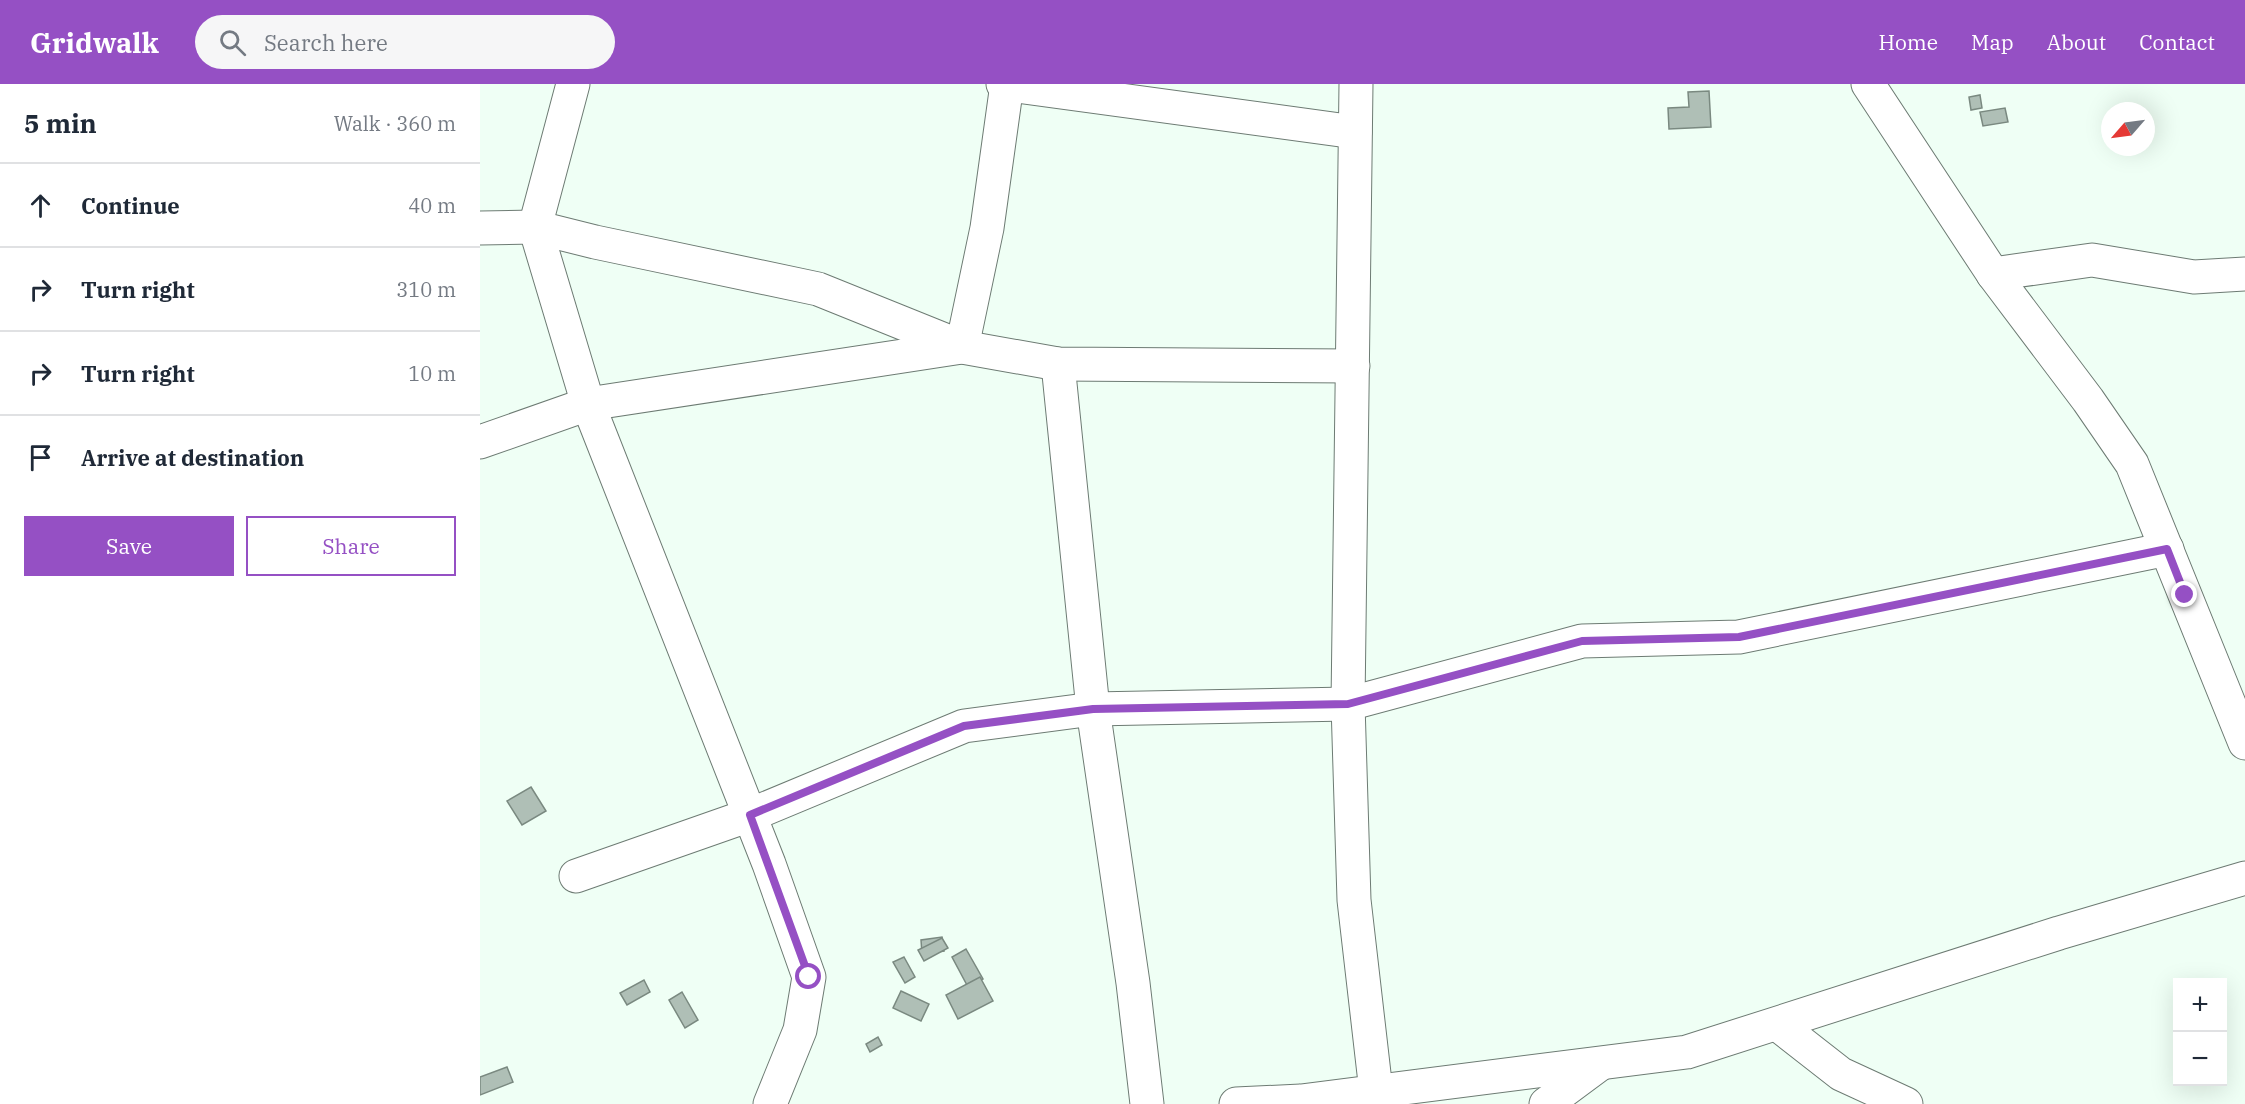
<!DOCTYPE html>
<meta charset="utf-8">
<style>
:root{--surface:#fff;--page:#f6f6f7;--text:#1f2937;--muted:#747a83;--line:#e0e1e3;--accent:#9550c4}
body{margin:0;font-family:"IBM Plex Serif",serif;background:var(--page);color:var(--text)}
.controls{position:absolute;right:18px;bottom:18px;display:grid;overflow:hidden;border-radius:0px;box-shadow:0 6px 24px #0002}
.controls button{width:54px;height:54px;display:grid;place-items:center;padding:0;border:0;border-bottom:2px solid var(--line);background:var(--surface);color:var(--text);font:30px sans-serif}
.compass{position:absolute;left:1621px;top:18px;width:54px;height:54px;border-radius:50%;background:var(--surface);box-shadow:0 6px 24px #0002;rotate:242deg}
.stop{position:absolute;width:18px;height:18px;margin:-14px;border:4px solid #9550c4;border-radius:50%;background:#fff}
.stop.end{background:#9550c4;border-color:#fff;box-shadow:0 2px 6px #0008}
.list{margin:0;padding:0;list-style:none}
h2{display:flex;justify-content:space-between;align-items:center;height:78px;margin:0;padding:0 24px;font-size:26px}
h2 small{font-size:20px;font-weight:400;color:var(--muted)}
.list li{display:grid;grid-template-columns:39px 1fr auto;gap:18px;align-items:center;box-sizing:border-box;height:84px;padding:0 24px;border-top:2px solid var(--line)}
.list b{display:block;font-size:22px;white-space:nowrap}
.list em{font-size:20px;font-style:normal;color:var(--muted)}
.actions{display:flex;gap:12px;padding:18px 24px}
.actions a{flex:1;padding:14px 0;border:2px solid var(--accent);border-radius:0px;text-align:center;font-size:21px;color:var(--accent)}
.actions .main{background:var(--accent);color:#fff}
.icon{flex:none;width:33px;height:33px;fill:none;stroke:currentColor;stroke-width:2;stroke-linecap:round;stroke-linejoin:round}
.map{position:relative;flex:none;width:1765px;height:1020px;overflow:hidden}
header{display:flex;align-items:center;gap:36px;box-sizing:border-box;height:84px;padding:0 30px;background:var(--accent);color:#fff}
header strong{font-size:28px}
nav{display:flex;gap:33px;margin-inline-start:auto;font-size:21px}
.search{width:420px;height:54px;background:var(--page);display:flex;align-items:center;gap:15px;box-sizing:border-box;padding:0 21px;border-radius:33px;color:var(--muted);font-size:22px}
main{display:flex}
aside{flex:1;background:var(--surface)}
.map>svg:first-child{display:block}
</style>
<header>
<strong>Gridwalk</strong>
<div class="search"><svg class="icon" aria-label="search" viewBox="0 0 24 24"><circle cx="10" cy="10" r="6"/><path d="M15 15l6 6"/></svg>Search here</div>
<nav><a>Home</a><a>Map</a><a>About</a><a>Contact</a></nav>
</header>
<main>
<aside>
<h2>5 min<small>Walk · 360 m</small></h2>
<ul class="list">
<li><svg class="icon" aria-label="ahead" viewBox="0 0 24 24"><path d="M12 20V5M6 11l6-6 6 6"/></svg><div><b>Continue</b></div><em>40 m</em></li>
<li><svg class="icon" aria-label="right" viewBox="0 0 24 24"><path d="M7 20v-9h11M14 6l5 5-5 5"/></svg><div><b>Turn right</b></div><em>310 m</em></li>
<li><svg class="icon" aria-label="right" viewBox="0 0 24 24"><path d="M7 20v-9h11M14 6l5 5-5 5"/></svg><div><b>Turn right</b></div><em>10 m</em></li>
<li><svg class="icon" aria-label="arrive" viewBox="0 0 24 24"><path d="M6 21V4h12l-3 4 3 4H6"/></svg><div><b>Arrive at destination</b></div></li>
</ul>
<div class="actions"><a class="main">Save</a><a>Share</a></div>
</aside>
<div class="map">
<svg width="1765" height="1020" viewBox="0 0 1765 1020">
<rect width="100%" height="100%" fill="#effff5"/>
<!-- building -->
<g fill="#afbfb6" stroke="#7a8980" stroke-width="1.5">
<path d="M1229,7L1231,43L1189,45L1188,24L1209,23L1208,8Z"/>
<path d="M1500,11L1502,24L1491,26L1489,13Z"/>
<path d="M1525,24L1528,38L1503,42L1500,28Z"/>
<path d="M51,703L66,727L42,741L27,717Z"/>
<path d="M462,853L464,867L442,870L441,856Z"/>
<path d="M462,854L468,864L444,877L438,866Z"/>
<path d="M486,865L503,895L488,903L472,873Z"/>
<path d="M424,873L435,893L425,899L413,878Z"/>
<path d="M500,893L513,917L478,935L466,911Z"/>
<path d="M164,896L170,908L147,921L140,909Z"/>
<path d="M421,907L449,920L441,937L413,924Z"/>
<path d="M202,908L218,936L205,944L189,916Z"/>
<path d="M398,953L402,961L390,968L386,960Z"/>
<path d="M27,983L33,998L0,1011V993Z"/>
</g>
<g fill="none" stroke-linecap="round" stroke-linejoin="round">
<!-- minor casing -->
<g stroke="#6d7b73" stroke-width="35">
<g id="minor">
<path d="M93,0L55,143L108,320L289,780L329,893L320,946L290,1020"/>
<path d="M523,0L875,48"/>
<path d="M876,0L868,620L874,816L896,1007"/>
<path d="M1388,0L1513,190L1608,316L1652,380L1765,659"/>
<path d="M0,144L55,143L115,158L338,205L482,263L507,144L527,0"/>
<path d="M1513,190L1612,176L1714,193L1765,190"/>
<path d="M578,280L613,625L653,899L667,1020"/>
<path d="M0,358L108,320L482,263L578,280L873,282"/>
<path d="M96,792L270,731L484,642L613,625L868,620L1102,557L1259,553L1687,465"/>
<path d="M1297,940L1361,990L1426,1020"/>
<path d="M756,1020L821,1017L1207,968L1579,849L1765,794"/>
<path d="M1066,1020L1120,980"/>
</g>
</g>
<!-- minor -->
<use href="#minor" stroke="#fff" stroke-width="33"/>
</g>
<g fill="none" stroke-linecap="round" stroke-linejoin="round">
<!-- route -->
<path stroke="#9550c4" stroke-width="8" d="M329,893L270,731L484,642L613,625L868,620L1102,557L1259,553L1687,465L1705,511"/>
</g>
</svg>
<div class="controls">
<button>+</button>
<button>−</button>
</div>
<svg class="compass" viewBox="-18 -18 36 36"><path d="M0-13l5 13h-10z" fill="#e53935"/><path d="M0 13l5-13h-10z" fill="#747a83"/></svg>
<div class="stop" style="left:329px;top:893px"></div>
<div class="stop end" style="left:1705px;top:511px"></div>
</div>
</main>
